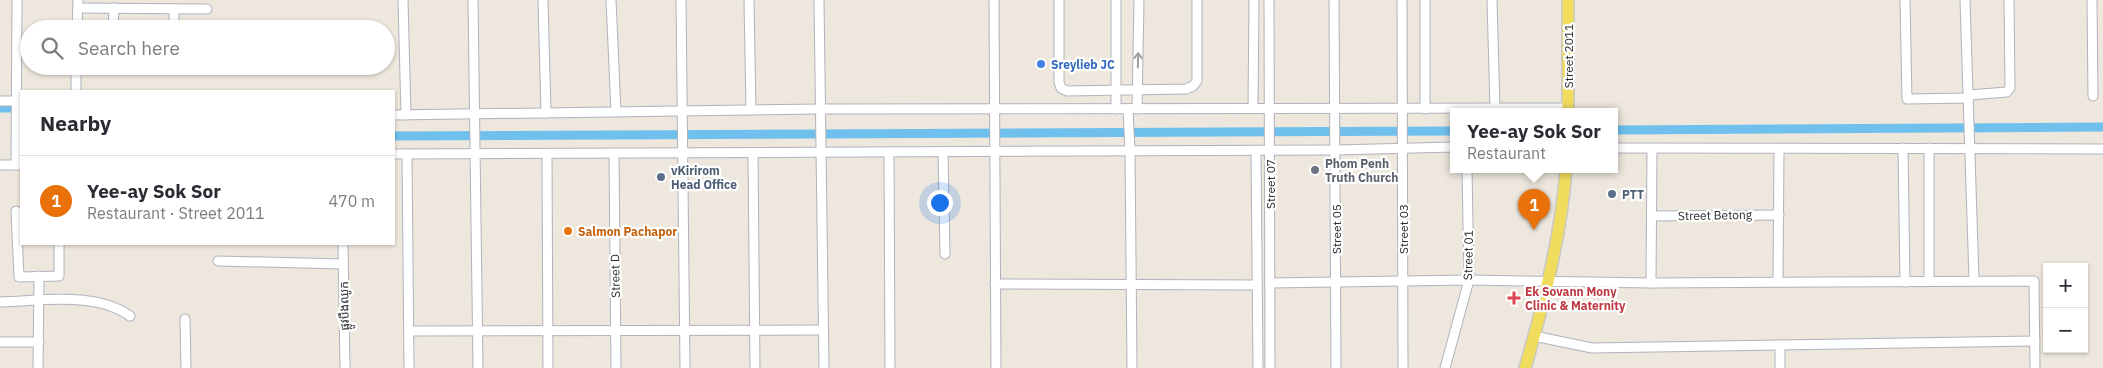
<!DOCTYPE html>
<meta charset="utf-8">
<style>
:root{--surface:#fff;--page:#f2f2f3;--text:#2b2b33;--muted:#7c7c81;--line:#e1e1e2;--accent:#0b8043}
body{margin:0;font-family:"IBM Plex Sans","Noto Sans Khmer",sans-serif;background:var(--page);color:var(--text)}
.controls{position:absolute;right:15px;bottom:15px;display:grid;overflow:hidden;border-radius:0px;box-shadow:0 1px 4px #0004}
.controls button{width:45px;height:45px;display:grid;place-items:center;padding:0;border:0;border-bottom:1px solid var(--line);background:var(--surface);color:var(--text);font:25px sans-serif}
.you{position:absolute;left:939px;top:202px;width:18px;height:18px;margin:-12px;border:4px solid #fff;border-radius:50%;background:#1a73e8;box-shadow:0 0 0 8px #1a73e833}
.badge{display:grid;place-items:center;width:32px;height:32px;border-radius:50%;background:var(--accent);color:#fff;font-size:16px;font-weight:700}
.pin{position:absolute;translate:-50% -41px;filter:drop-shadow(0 1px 2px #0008)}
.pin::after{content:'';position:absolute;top:26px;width:18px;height:15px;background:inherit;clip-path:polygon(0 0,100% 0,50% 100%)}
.popup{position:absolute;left:1450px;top:108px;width:168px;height:65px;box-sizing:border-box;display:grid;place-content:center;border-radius:0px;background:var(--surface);filter:drop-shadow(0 1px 4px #0005);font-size:16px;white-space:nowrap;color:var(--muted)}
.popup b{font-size:19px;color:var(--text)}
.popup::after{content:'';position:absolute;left:50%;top:100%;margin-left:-10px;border:10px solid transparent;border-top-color:var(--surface)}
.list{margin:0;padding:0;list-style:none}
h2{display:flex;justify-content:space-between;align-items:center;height:65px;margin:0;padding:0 20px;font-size:21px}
h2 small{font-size:16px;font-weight:400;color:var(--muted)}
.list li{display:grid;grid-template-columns:32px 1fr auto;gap:15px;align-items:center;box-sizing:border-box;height:90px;padding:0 20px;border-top:1px solid var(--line)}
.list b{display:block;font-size:19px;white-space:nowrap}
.list p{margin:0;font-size:16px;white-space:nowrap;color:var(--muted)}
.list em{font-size:16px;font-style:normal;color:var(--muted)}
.icon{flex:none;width:28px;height:28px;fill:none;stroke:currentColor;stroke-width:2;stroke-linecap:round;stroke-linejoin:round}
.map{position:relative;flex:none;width:2103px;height:368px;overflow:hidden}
.search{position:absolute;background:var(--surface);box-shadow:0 1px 4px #0004;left:20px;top:20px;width:375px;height:55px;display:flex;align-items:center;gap:12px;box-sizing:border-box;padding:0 18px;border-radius:28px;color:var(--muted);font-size:19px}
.panel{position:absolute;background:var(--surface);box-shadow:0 1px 4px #0004;left:20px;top:90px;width:375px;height:155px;border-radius:0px}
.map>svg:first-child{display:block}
</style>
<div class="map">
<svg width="2103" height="368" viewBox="0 0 2103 368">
<rect width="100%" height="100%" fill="#ede7dd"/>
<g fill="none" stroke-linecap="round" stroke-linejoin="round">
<!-- canal -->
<g stroke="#70c0ee" stroke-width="9">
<path d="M0,108H21"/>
<path d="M1614,130L2103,127"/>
<path d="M394,136L1454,131"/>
</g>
<!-- minor casing -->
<g stroke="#b1b2be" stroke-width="11">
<g id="minor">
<path d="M403,0L406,115"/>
<path d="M473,0L478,368"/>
<path d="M543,0L546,113"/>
<path d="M611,0L616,112"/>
<path d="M681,0L685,368"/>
<path d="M749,0L751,110"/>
<path d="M819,0L824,368"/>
<path d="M994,0L996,368"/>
<path d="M1059,0V82L1061,88L1067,91L1186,89L1193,86L1197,81V0"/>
<path d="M1269,0L1270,368"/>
<path d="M1334,0L1336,368"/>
<path d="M1402,0L1403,368"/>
<path d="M1425,0V109"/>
<path d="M1492,0L1495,108"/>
<path d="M1905,0L1907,99L1969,98"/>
<path d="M1965,0L1974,280"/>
<path d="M2092,0L2093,96"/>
<path d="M78,8L207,9"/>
<path d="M174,9V29"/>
<path d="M77,29L78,0"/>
<path d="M113,29L114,8"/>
<path d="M76,91V66"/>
<path d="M1969,95L2007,92L2010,88L2009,0"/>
<path d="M0,101H21"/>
<path d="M1253,108L1254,0"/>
<path d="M1116,109V0"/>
<path d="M1128,109L1130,151L1132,368"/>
<path d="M1137,109L1139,0"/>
<path d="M394,115L821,109L1568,108"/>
<path d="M1614,148L2103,149"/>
<path d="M1903,148L1905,282"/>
<path d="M1256,151L1258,368"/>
<path d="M889,152L890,368"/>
<path d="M943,152L945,254"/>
<path d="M614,153L616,368"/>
<path d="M753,153L755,368"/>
<path d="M394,154L1336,150L1454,147"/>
<path d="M407,154L409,368"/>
<path d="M547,154L548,368"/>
<path d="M0,165H20"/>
<path d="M16,165L17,0"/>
<path d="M16,211L19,277L59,276V244"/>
<path d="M1652,216L1779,215"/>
<path d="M343,244L345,368"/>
<path d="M218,261L343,264"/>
<path d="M1929,281V148"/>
<path d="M1778,282L1779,149"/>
<path d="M1270,283L1469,280L1651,283L2034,281L2035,368"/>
<path d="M1651,283L1652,149"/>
<path d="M995,284L1257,285"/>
<path d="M0,302C41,301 95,291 130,316"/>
<path d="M185,319L186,368"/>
<path d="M409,331L823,330"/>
<path d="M1534,336L1592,348L2035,341"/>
<path d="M0,342H39"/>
<path d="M1780,345V368"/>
<path d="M38,368L39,276"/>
<path d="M1445,368L1469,280L1467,169"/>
</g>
</g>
<!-- major casing -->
<g stroke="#c8c8c8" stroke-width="14">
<g id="major">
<path d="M1568,0V111"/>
<path d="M1525,368C1544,303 1561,236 1566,169"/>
</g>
</g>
<!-- minor -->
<use href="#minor" stroke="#fff" stroke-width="9"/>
<!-- major -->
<use href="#major" stroke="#f0dd5e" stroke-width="11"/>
</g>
<!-- one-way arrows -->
<defs><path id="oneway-shaft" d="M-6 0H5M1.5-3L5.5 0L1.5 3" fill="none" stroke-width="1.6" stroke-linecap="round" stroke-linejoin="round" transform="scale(1.25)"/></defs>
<use stroke="#a0a0a0" href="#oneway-shaft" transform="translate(1138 60) rotate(-89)"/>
<!-- markers -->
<circle fill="#3f7fe0" stroke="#fff" stroke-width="2" cx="1041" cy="64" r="5"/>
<circle fill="#6b7280" stroke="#fff" stroke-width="2" cx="1315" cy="170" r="5"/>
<g fill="#5c6f8a" stroke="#fff" stroke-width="2">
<circle cx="661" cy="177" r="5"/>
<circle cx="1612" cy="194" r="5"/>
</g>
<circle fill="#e8710a" stroke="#fff" stroke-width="2" cx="568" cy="231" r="5"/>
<path fill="#e0444e" stroke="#fff" stroke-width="2" d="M1511.5 290.5h5v5h5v5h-5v5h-5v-5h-5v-5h5z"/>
<g text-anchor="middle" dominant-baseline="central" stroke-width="4.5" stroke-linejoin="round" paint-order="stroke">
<!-- street labels -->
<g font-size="12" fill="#2b2b2b" stroke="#fff">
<text transform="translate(1568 56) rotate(-90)">Street 2011</text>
<text transform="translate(1270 184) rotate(-90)">Street 07</text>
<text transform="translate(1715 215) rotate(-1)">Street Betong</text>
<text transform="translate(1336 229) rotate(-90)">Street 05</text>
<text transform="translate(1403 229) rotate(-90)">Street 03</text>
<text transform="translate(1468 255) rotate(-89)">Street 01</text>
<text transform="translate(615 276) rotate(-91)">Street D</text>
<text transform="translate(344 306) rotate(-91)">ផ្លូវបឹងឈូក</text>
</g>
<!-- shop labels -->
<g font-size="12" font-weight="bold" fill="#366cbe" stroke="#fff" text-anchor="start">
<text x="1051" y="64">Sreylieb JC</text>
</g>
<!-- worship labels -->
<g font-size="12" font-weight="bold" fill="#5b616d" stroke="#fff" text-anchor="start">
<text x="1325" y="163">Phom Penh<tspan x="1325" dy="14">Truth Church</tspan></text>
</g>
<!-- service labels -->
<g font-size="12" font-weight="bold" fill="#4e5e75" stroke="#fff" text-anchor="start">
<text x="671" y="170">vKirirom<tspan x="671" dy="14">Head Office</tspan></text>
<text x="1622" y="194">PTT</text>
</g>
<!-- food labels -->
<g font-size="12" font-weight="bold" fill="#c56008" stroke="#fff" text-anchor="start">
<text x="578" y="231">Salmon Pachapor</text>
</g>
<!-- health labels -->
<g font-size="12" font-weight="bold" fill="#be3a42" stroke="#fff" text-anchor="start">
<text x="1525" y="291">Ek Sovann Mony<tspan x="1525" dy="14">Clinic &amp; Maternity</tspan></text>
</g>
</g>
</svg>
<div class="controls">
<button>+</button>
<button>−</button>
</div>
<div class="you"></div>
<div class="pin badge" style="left:1534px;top:230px;background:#e8710a">1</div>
<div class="popup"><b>Yee-ay Sok Sor</b>Restaurant</div>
<div class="search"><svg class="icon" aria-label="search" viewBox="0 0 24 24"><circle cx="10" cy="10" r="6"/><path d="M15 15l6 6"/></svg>Search here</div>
<section class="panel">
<h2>Nearby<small></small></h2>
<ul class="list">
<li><span class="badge" style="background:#e8710a">1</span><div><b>Yee-ay Sok Sor</b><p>Restaurant · Street 2011</p></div><em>470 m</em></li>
</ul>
</section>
</div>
